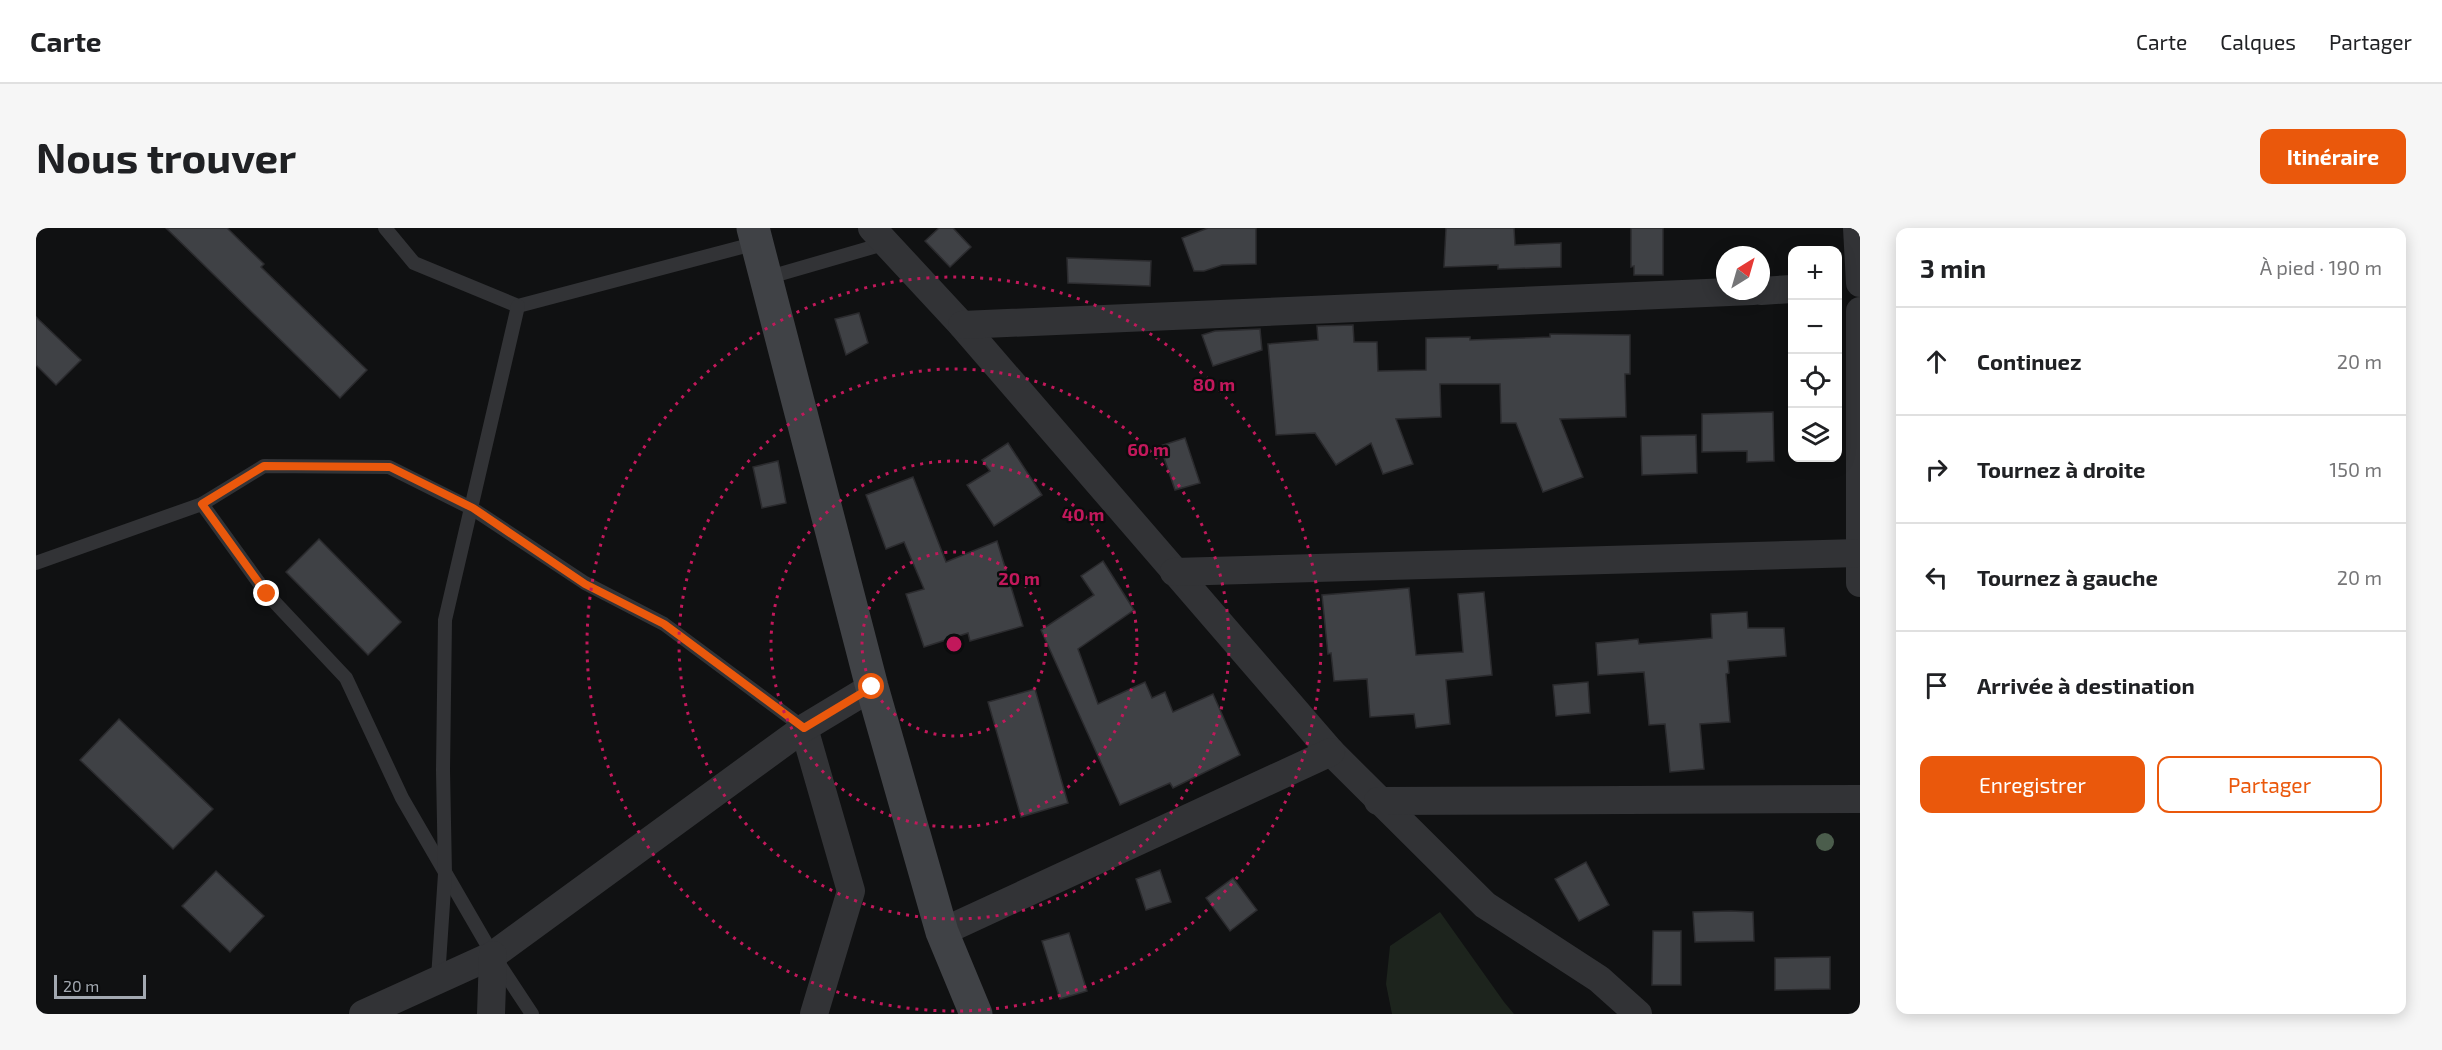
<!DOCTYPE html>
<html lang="fr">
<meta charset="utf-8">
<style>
:root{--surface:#fff;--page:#f6f6f6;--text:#202124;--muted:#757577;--line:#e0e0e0;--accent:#ea580c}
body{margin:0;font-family:"Exo 2",sans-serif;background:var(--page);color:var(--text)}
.controls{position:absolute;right:18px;top:18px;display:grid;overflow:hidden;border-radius:12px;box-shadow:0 3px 15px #0003}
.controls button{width:54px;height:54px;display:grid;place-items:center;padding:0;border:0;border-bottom:2px solid var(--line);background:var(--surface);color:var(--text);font:30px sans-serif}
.compass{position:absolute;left:1680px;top:18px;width:54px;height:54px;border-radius:50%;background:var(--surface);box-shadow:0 3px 15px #0003;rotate:37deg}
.scale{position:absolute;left:18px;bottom:15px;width:92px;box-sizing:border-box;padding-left:6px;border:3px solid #a3a9b1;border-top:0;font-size:16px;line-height:21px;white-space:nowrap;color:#a3a9b1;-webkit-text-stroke:4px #0b0c0d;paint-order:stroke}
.stop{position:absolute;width:18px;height:18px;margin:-14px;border:4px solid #ea580c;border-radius:50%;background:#fff}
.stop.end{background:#ea580c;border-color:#fff;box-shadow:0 2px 6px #0008}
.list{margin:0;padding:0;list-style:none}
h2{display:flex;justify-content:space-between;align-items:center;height:78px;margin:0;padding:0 24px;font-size:26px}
h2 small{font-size:20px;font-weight:400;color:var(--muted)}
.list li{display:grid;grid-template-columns:39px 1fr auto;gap:18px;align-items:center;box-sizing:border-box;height:108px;padding:0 24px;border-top:2px solid var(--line)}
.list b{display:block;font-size:22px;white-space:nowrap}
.list em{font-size:20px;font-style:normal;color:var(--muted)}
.actions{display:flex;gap:12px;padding:18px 24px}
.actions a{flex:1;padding:14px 0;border:2px solid var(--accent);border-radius:12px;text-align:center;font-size:21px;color:var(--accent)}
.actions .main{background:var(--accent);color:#fff}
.icon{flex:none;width:33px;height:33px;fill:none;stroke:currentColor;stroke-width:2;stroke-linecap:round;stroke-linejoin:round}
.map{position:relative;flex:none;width:1824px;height:786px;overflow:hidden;border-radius:12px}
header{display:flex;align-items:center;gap:36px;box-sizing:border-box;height:84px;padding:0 30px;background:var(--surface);border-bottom:2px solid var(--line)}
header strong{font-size:28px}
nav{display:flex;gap:33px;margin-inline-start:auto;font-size:21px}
.intro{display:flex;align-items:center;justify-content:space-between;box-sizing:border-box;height:144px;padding:0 36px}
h1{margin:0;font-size:42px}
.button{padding:15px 27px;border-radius:12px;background:var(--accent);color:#fff;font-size:21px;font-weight:700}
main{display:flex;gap:36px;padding:0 36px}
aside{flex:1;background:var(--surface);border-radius:12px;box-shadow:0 3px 15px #0003}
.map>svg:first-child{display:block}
</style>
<header>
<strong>Carte</strong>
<nav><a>Carte</a><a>Calques</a><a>Partager</a></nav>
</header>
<div class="intro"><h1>Nous trouver</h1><a class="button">Itinéraire</a></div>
<main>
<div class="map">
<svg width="1824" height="786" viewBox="0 0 1824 786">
<rect width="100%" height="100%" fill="#101112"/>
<!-- green -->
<path fill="#1d241d" d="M1404,684L1468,774L1478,786H1356L1350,756L1354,718Z"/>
<!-- building -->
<g fill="#3f4145" stroke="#2b2b2e" stroke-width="1.5">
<path d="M130,0H191L228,36L225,39L331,142L304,170Z"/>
<path d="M903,0H917L935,19L914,39L889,13Z"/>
<path d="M1172,0H1220V36L1186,37L1168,43H1158L1146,10Z"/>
<path d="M1410,0H1478L1479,17L1525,15V39L1462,41V37L1408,39Z"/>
<path d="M1595,0H1627V47H1598V38L1595,39Z"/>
<path d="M1031,30L1115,33L1114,58L1032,55Z"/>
<path d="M823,85L832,115L810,127L799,91Z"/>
<path d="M0,89L45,132L20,157L0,137Z"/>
<path d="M1317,97L1318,114H1341L1342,143L1390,142V110L1434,109V112L1514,109V106L1594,107V146H1589L1590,189L1524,191L1547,249L1507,264L1480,195H1465L1464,156H1404L1405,189L1360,191L1377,236L1347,246L1335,215L1300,237L1279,205L1240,207L1232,116L1282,112L1281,98Z"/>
<path d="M1224,101L1226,122L1177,138L1166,107L1179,103Z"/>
<path d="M1737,184L1738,233L1711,234V223L1666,224V186Z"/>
<path d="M1660,207L1661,245L1606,247L1605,208Z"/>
<path d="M1149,210L1164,255L1139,262L1124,218Z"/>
<path d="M972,215L1006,267L958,298L931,257L954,243L946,232Z"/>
<path d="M742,233L750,275L726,280L717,239Z"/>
<path d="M877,249L910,334L961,313L987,398L934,413L932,405L888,419L870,366L888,361L868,314L850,321L830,267Z"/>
<path d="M283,311L365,394L332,427L250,344Z"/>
<path d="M1067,333L1098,382L1042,421L1062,476L1109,454L1116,470L1129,464L1137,484L1177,466L1204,527L1137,560L1134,555L1084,577L1005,402L1058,367L1045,348Z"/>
<path d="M1373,360L1380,427L1427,424L1422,366L1448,364L1456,447L1410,452L1414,496L1380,500L1378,486L1334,489L1331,451L1298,453L1295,425L1292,426L1286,367Z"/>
<path d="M1711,384L1712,400H1748L1750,428L1692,433L1693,445L1690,446L1694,494L1664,496L1668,541L1634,544L1629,496L1613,497L1608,444L1562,447L1560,415L1602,411L1603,416L1676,410L1675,386Z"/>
<path d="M1552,454L1554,485L1520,488L1517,457Z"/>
<path d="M999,461L1032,575L985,589L952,474Z"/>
<path d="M83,491L177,581L137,621L44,532Z"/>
<path d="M1550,634L1573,677L1543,693L1519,651Z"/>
<path d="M1124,642L1135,674L1110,682L1100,651Z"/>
<path d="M180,643L228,688L194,724L146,678Z"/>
<path d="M1197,650L1221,682L1194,703L1170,670Z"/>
<path d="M1695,683L1717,684L1718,713L1659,714L1657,684Z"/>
<path d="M1617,703H1645V757H1616Z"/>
<path d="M1033,705L1051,763L1024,771L1006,713Z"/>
<path d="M1794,729V761L1739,762V730Z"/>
</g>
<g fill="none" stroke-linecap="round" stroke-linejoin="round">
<!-- service -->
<g stroke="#323336" stroke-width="14">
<path d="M349,0L378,35L482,78L721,15"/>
<path d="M730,50L851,15"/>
<path d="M166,276L231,366L310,450L366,570L457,727L496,786"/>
<path d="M0,335L166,276L228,238L353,239L437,281L549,355L628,396L768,500"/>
<path d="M402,750L409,646L407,542L409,392L482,78"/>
</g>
<!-- minor -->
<g stroke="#323336" stroke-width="28">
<path d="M836,0L926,97L1295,524L1449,677L1563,751L1602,786"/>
<path d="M1821,0L1824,55"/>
<path d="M1725,63L1756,61"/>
<path d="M1824,83V355"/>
<path d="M926,97L1717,63"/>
<path d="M1138,344L1822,325"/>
<path d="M768,500L815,663L778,786"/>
<path d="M1342,573L1824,571"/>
<path d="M906,704L1295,524"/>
<path d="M327,786L457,727L768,500L836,459"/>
<path d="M455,786L457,727"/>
</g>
<!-- secondary -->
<path stroke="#404246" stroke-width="33" d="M717,0L836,459L906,704L940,786"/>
</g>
<!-- trees -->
<circle fill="#4b5d4c" cx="1789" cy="614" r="9"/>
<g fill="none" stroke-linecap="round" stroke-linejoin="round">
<!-- route -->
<path stroke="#ea580c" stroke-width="8" d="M231,366L166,276L228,238L354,239L437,280L549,356L628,396L768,500L836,459"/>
</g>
<!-- distance rings -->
<g fill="none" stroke="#c2185b" stroke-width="3" stroke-dasharray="3 6">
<circle cx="918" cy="416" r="92"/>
<circle cx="918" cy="416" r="183"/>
<circle cx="918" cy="416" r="275"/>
<circle cx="918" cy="416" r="367"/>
</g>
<circle cx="918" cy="416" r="9" fill="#c2185b" stroke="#0b0c0d" stroke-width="3"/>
<g font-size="18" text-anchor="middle" font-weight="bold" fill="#c2185b" stroke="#0b0c0d" stroke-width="4.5" stroke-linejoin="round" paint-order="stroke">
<text x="1178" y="163">80 m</text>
<text x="1112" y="228">60 m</text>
<text x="1047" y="293">40 m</text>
<text x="983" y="357">20 m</text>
</g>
</svg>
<div class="controls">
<button>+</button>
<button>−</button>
<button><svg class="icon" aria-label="locate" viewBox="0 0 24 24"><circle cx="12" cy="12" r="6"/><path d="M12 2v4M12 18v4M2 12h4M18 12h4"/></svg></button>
<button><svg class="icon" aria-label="layers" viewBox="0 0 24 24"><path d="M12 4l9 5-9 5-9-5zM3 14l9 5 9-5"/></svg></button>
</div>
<svg class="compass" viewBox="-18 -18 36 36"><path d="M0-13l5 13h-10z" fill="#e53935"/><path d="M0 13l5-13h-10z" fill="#757577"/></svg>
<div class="scale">20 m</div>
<div class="stop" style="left:836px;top:459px"></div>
<div class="stop end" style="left:231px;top:366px"></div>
</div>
<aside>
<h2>3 min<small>À pied · 190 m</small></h2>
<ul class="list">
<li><svg class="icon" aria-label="ahead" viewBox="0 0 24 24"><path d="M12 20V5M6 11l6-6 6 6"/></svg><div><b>Continuez</b></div><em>20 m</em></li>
<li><svg class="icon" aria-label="right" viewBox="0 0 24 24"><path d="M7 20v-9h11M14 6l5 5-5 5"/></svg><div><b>Tournez à droite</b></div><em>150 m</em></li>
<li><svg class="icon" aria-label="left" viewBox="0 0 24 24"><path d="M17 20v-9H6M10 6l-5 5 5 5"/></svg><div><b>Tournez à gauche</b></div><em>20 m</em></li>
<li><svg class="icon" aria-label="arrive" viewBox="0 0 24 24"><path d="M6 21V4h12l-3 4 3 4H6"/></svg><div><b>Arrivée à destination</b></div></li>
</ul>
<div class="actions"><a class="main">Enregistrer</a><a>Partager</a></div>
</aside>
</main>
